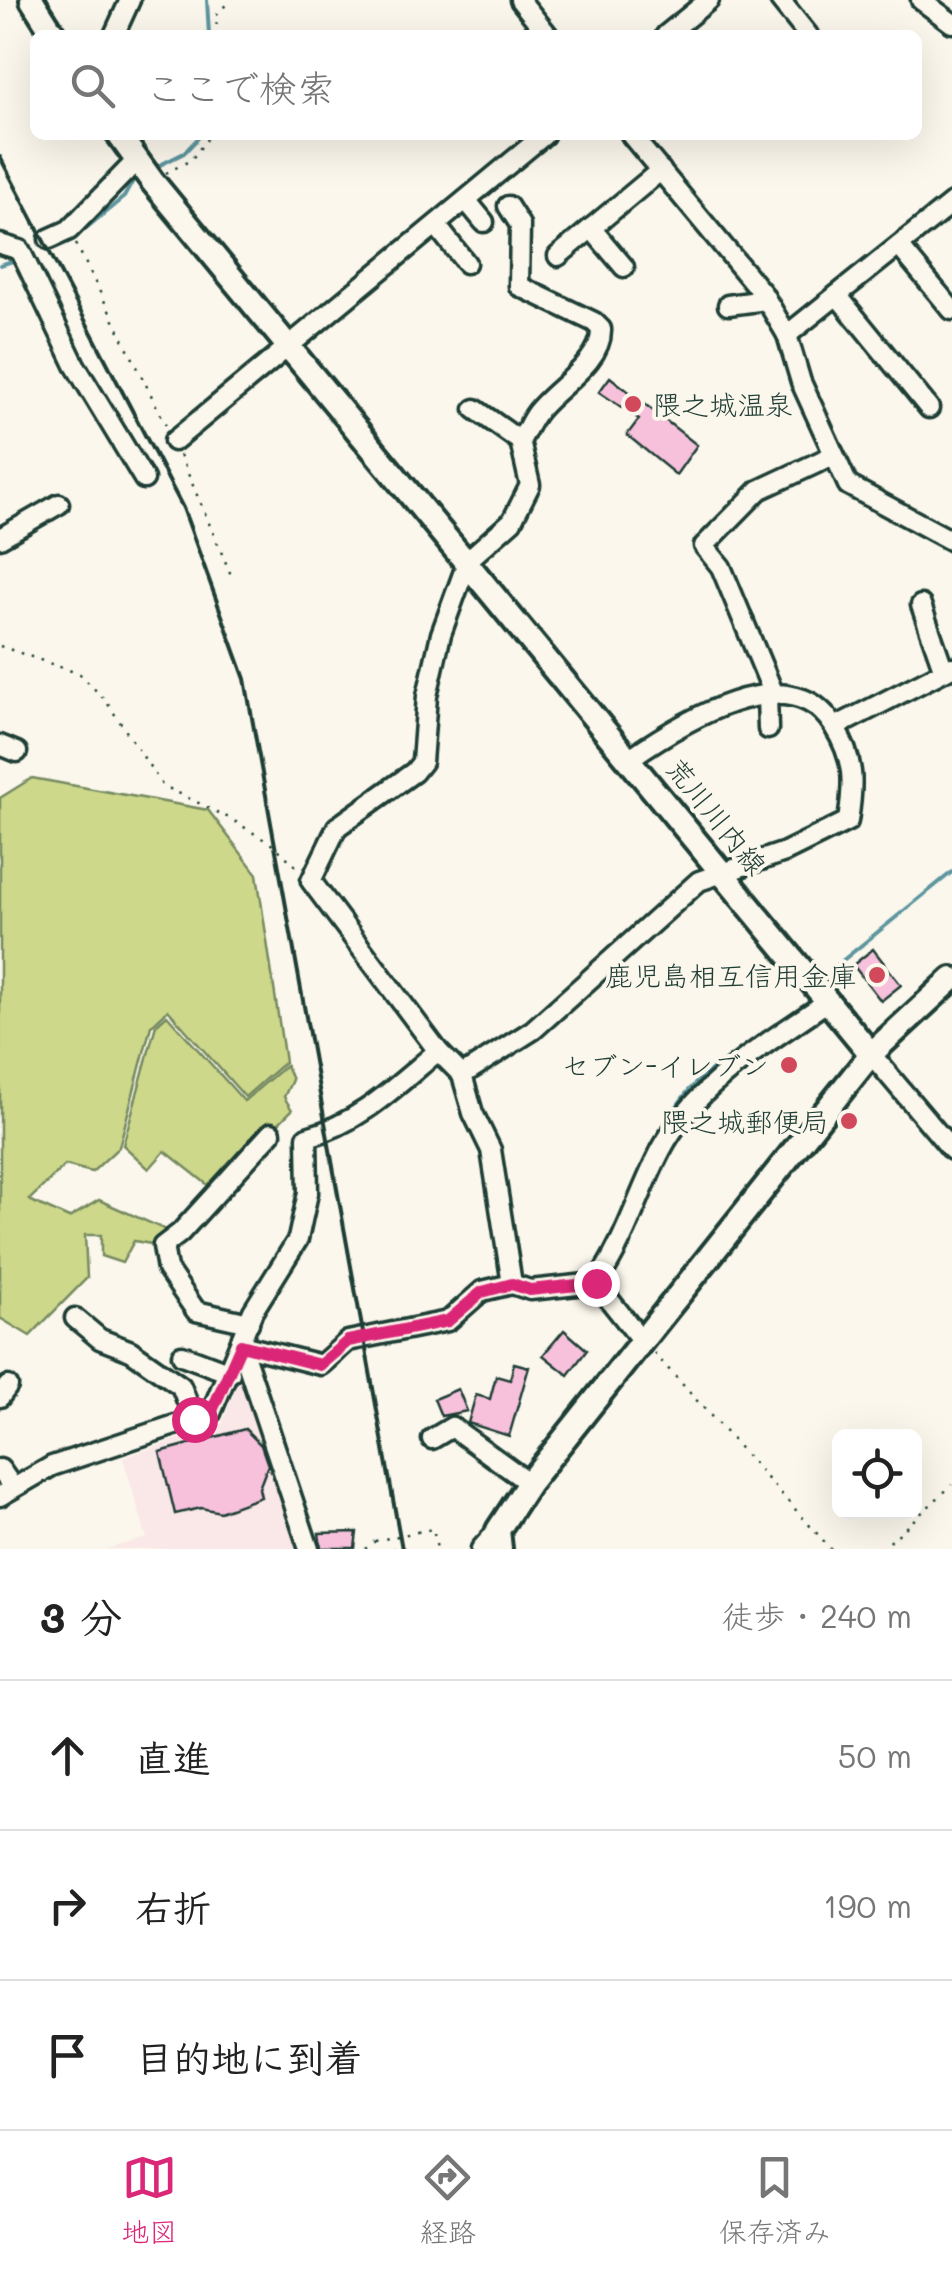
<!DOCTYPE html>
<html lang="ja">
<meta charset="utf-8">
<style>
:root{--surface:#fff;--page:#f6f6f6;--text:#222;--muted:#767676;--line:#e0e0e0;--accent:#db2777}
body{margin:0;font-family:Mali,"Klee One",sans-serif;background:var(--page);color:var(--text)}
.controls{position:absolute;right:30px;bottom:30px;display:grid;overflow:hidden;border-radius:15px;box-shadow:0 10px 40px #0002}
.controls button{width:90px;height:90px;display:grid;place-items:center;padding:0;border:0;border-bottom:2px solid var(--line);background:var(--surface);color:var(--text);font:50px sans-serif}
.stop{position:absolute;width:30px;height:30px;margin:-22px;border:8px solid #db2777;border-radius:50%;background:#fff}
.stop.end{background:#db2777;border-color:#fff;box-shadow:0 2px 10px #0008}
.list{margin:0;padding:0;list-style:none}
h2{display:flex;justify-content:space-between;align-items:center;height:130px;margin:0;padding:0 40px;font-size:42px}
h2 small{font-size:32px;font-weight:400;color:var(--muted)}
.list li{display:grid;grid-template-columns:65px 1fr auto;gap:30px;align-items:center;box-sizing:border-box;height:150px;padding:0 40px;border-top:2px solid var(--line)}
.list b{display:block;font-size:38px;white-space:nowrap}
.list em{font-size:32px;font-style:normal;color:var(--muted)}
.icon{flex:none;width:55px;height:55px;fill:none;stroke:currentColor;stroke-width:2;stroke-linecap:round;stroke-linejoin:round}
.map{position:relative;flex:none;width:952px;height:1549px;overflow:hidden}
.search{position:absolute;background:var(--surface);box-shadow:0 10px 40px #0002;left:30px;right:30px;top:30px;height:110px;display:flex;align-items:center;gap:25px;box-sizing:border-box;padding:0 35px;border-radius:15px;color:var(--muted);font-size:38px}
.sheet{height:580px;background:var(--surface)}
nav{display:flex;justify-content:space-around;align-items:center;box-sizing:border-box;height:140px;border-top:2px solid var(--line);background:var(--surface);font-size:28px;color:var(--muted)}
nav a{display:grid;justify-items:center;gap:5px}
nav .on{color:var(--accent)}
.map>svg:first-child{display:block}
</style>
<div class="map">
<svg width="952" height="1549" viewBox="0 0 952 1549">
<rect width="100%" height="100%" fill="#fbf7ec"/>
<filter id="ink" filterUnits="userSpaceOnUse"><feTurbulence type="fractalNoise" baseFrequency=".01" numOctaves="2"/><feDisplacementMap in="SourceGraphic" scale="20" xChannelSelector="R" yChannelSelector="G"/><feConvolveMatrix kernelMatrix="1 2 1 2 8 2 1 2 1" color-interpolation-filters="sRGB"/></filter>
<g filter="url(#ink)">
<!-- built -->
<path fill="#fae7e7" d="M241,1375L248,1377L304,1549H106L147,1538L123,1458L222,1424Z"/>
<!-- green -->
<g fill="#cdd88b" stroke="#768a60" stroke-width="2.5">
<path d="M32,778L208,810L257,874L285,1062L245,1097L168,1010L151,1026L119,1147L92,1172L65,1165L29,1200L69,1218L99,1200L166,1230L157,1245L134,1241L122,1263L101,1256V1235H85L87,1278L30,1336L0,1318V798Z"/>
<path d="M167,1015L244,1101L286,1065L292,1080L284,1097L292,1110L213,1189L165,1151L149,1169L123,1145L156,1025Z"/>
</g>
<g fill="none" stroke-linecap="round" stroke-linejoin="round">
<!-- stream -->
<g stroke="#5d959f" stroke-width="4">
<path d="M207,0L209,35"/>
<path d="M160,165L184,153L201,135"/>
<path d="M79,234L124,197L134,179"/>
<path d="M0,265L19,259"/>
<path d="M824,985L837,965L952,872"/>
<path d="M667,1125C682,1091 706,1070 739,1053"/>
<path d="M601,1259L627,1205"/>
</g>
</g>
<!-- building -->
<g fill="#f7c1dc" stroke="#1f3d34" stroke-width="2.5">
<path d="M610,377L697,445L676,475L627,435L639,419L599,392Z"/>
<path d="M873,949L901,985L881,1001L853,965Z"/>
<path d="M564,1330L587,1350L568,1375L543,1355Z"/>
<path d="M514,1363L529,1367L509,1436L468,1423L476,1395L490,1399L496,1376L510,1380Z"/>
<path d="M458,1389L467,1411L441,1416L434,1399Z"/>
<path d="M245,1429L261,1445L268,1465L259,1488L261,1497L220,1512L201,1508L175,1514L160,1452Z"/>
<path d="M357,1532L355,1548H321L319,1533Z"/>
</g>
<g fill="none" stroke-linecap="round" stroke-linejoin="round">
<!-- minor casing -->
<g stroke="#1f3d34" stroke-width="25">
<g id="minor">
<path d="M520,0L548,35"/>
<path d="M780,0L808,35"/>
<path d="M921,0L952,23"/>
<path d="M114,35L130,0"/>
<path d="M666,35L709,0"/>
<path d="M631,135L763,294L787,335L801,382L848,485L952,541"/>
<path d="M466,200L484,222"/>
<path d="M508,206L520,225L519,286L594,322L601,329C603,362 555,388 537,412C530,421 526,432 520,441L530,485L512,521L468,560L441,634L427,696L422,762L414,772L337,827L311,881L438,1051L462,1075L473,1113L491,1150L512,1284"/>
<path d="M436,225L466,263"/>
<path d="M591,228L624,267"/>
<path d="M49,239L69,230L136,161"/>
<path d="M0,244L20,250L75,365L144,479"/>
<path d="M899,246L952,310"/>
<path d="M558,256L661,170"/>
<path d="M837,295L929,408"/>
<path d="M728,305L766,300"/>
<path d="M787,335L952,203"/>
<path d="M475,409L520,441"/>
<path d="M174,441L544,135"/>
<path d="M0,538L59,504"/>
<path d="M921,605L944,671"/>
<path d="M773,692L721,567L704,546L759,490L834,455"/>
<path d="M767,694L768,729"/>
<path d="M835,727L952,667"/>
<path d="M0,745L17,752"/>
<path d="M871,1054L952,1150"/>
<path d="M462,1075L533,1030L699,881L785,852L848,821C854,782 855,760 833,725C789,654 679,724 630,758"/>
<path d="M596,1283L642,1341"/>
<path d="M75,1318L100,1339L131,1351L181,1386L194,1419"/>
<path d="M249,1323L196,1311L167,1269L163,1246L180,1233L271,1133"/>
<path d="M241,1345L321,1365L348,1341L448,1321L482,1291L512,1284L530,1290L596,1283C625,1243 638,1194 661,1150C697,1082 767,1044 828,1001"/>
<path d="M241,1345L309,1549"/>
<path d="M182,1355L230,1373"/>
<path d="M0,1397L8,1386"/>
<path d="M432,1439L452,1427L529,1483"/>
<path d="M0,1469L12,1486"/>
<path d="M0,1496L52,1466L211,1413L253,1311L298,1239L308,1193L307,1137C360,1123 397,1085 438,1051"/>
<path d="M481,1549L498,1530"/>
</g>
</g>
<!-- major casing -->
<g stroke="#1f3d34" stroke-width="30">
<g id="major">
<path d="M32,0L54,35"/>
<path d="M119,135L152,181L871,1054"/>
<path d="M500,1549L498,1530L529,1483L642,1341L871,1054L952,979"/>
</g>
</g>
<!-- path -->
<g stroke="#1f3d34" stroke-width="2.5" stroke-dasharray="2.5 8" stroke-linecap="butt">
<path d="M219,35L215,17L230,0"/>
<path d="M166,173L191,160L210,135"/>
<path d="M76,244L166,425"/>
<path d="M180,455L231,575"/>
<path d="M0,646L80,674L106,701L162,785L231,819L276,847L300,870"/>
<path d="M654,1353L831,1549"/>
<path d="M417,1532L433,1529L437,1549"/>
<path d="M408,1548V1549"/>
<path d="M365,1549L375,1541"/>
<path d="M882,1549L952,1485"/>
</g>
<!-- minor -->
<use href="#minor" stroke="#fbf7ec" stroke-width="18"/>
<!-- major -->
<use href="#major" stroke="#fbf7ec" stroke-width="22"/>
<!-- rail -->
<path stroke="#1f3d34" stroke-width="4" d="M0,157L183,508L245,679L402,1549"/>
<!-- path-bridge -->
<g stroke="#1f3d34" stroke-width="2.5" stroke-dasharray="2.5 8" stroke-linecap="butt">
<path d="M375,1541L417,1532"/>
<path d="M392,1549L408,1548"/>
</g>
</g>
</g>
<g fill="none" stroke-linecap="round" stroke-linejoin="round" filter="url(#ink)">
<!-- route -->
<path stroke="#db2777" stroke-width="12" d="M194,1419L211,1413L241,1345L320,1365L348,1341L448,1321L482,1292L512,1284L530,1290L596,1283"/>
</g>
<!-- markers -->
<g fill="#d1495b" stroke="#fbf7ec" stroke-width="4">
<circle cx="633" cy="404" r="10"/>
<circle cx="877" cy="975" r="10"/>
<circle cx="789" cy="1065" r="10"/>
<circle cx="849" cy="1121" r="10"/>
</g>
<g text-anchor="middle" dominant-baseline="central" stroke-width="8" stroke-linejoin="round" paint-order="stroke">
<!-- poi labels -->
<g font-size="28" fill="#1f3d34" stroke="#fbf7ec" text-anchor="end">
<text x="653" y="404" text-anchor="start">隈之城温泉</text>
<text x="857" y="975">鹿児島相互信用金庫</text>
<text x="769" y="1065">セブン-イレブン</text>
<text x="829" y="1121">隈之城郵便局</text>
</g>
<!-- street labels -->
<g font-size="28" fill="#1f3d34" stroke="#fbf7ec">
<text transform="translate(717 816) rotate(51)">荒川川内線</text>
</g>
</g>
</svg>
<div class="controls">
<button><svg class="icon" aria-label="locate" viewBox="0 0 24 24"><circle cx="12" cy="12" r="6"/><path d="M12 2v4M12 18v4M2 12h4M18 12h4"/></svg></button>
</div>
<div class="stop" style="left:194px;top:1419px"></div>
<div class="stop end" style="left:596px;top:1283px"></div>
<div class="search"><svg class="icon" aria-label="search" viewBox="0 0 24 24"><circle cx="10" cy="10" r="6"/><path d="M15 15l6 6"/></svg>ここで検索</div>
</div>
<section class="sheet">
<h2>3 分<small>徒歩 · 240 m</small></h2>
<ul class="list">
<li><svg class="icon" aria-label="ahead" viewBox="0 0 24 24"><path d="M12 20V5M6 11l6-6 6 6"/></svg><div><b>直進</b></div><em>50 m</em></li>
<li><svg class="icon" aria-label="right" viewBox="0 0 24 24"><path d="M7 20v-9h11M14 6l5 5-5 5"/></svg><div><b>右折</b></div><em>190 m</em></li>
<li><svg class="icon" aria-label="arrive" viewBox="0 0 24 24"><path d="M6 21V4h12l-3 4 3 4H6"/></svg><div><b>目的地に到着</b></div></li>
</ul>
</section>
<nav>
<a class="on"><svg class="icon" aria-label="map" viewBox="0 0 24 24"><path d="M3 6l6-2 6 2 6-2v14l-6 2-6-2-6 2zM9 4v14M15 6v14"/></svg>地図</a>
<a><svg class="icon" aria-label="directions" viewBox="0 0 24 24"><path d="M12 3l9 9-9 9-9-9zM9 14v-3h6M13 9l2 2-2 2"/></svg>経路</a>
<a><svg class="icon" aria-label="saved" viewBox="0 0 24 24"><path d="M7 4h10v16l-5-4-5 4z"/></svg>保存済み</a>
</nav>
